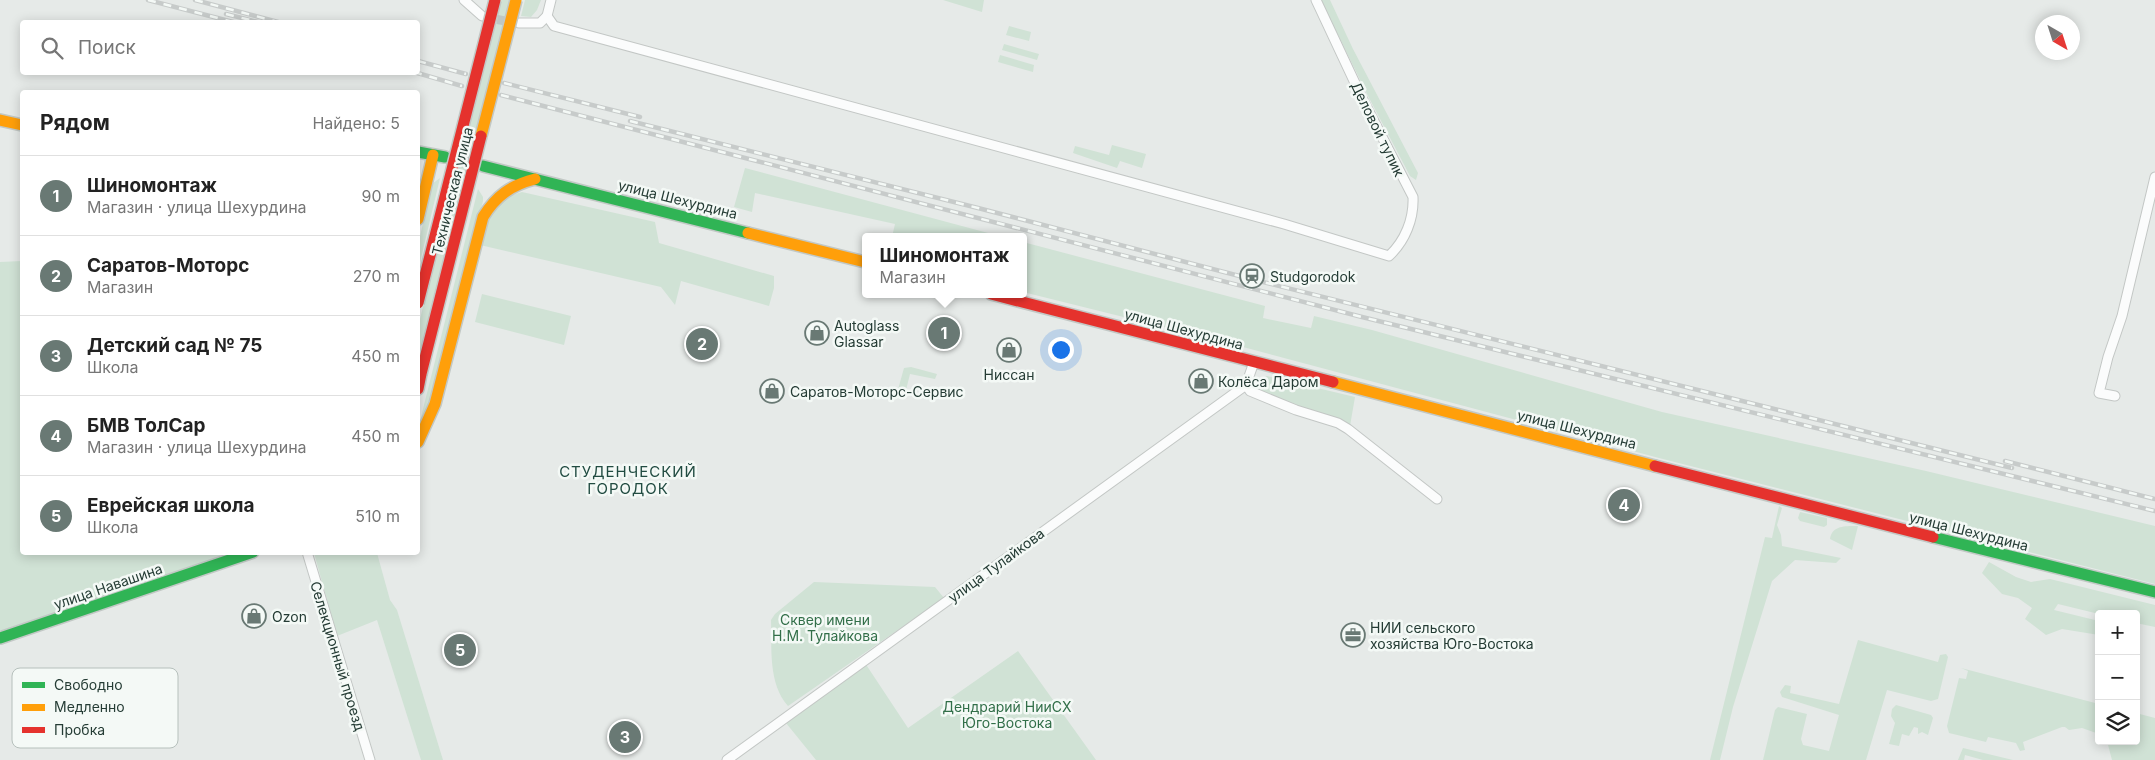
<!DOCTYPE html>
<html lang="ru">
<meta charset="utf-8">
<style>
:root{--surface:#fff;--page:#f6f6f6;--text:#222;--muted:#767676;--line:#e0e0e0;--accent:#697974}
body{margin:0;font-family:Inter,sans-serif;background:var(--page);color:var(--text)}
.controls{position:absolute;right:15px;bottom:15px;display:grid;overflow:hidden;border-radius:5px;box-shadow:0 2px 12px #0003}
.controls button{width:45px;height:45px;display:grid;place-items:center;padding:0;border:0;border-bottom:1px solid var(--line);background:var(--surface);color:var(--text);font:25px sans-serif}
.compass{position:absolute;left:2035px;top:15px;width:45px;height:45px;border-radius:50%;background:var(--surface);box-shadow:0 2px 12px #0003;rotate:141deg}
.you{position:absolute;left:1060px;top:349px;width:18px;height:18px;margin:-12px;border:4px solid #fff;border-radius:50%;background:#1a73e8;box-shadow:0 0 0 8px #1a73e833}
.badge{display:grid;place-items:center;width:32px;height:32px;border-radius:50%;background:var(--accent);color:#fff;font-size:16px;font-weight:700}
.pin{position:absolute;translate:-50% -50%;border:2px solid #fff;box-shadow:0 1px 5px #0006}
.popup{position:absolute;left:862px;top:233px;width:165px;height:65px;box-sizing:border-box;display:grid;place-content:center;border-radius:5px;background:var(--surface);filter:drop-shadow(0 1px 4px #0005);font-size:16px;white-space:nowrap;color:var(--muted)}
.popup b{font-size:19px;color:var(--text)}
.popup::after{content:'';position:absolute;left:50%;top:100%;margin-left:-10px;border:10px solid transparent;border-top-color:var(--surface)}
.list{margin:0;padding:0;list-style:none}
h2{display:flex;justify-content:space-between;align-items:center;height:65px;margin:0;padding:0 20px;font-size:21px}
h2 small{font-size:16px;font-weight:400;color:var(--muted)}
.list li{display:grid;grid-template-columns:32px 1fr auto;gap:15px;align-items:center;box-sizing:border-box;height:80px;padding:0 20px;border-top:1px solid var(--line)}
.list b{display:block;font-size:19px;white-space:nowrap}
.list p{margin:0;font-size:16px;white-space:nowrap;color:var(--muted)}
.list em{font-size:16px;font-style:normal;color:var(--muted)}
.icon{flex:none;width:28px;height:28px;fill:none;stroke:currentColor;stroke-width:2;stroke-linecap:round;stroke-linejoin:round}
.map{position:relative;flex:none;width:2155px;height:760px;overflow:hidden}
.search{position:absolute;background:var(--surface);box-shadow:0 2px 12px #0003;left:20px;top:20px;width:400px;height:55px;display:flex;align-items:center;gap:12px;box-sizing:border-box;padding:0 18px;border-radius:5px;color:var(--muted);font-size:19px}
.panel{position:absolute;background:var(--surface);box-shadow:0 2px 12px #0003;left:20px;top:90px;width:400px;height:465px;border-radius:5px}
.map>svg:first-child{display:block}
</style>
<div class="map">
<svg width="2155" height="760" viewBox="0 0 2155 760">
<rect width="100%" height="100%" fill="#e6eae8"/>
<!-- green -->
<g fill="#d0e2d5">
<path d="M500,0H510L418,368V327Z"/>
<path d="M525,0H541L537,10L531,17L521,16Z"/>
<path d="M943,0H984L982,12Z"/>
<path d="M1321,0H1330L1353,49L1418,173L1416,180L1410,176L1368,96Z"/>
<path d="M1009,26L1031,32L1029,41L1006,35Z"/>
<path d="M1004,44L1039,54L1037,60L1002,50Z"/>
<path d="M1000,55L1034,65L1033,72L998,62Z"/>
<path d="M1112,145L1146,154L1142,168L1120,161L1117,168L1073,153L1075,146L1109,155Z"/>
<path d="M745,168L1003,237H892L895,224L755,193L752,212L734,207Z"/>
<path d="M440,178L418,271V245L432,184Z"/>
<path d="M478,189L483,197V201L432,403L418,429Z"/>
<path d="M522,192L655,222L659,243L774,276V288L769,306L681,281L675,305L661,287L480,245C482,237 483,228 485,221C490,207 508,195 522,192Z"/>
<path d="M1023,242L1265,306L1263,318L1311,328L1314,316L1372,330L1662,412L1926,471L2155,526V584L1659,458L1228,343L1023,292Z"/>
<path d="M22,261V552L235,553L0,631V262Z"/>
<path d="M482,294L571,316L564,345L475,322Z"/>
<path d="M911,367L937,374L935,379L910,374L905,394L897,393L904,368Z"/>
<path d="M1267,376L1355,397L1350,426C1322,417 1281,408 1258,388C1257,380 1261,378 1267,376Z"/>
<path d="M1779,506L1782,508L1777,525L1781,535L1782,546L1841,558L1836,563L1795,560L1772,581L1733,707L1720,760H1710L1765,537L1772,538Z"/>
<path d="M1800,512L1827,518V525L1824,527L1800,521L1798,518Z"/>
<path d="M1858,526L1852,550L1830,539C1832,525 1846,526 1858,526Z"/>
<path d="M314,553H377L390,600L397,610L443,760H421L377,620L337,636Z"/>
<path d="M1989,562L2016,577L2031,582L2050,579L2155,605V627L2136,623V614H2099L2058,604L2054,610L2099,621V635L2062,629L2046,635L2025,619L2032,608L2018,598L2002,594L1982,573Z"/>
<path d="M814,582L935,587L944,598L788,706C768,683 772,649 771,620L775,614Z"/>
<path d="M1858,640L1938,662L1940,655L1946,654L1948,657L1938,699L1931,701L1887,690L1866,760H1763L1775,710L1778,707L1807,714L1801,739L1803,745L1829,751L1839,715L1782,697L1780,692L1785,685L1791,686L1790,693L1839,704Z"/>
<path d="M1018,651L1096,760H816L786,723L865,663L908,728Z"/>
<path d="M1961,668L2099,704V734L2082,728L2069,730L2065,727H2062L2023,742L2025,750L2020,751L2016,743L1988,737L1986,742L1949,733L1947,726L1959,678L1966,679L1968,671Z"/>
<path d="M1896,705L1931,715L1933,718L1928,735L1922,732L1918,734V728L1914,727L1909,736L1902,734L1899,746L1889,744L1895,723L1891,716L1892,709Z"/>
<path d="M2136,713L2155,718V760H2112L2107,741H2136Z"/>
<path d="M1963,748L2013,760H1983L1965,755L1964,760H1958Z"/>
</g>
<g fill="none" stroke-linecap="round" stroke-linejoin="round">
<!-- street-tunnel -->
<path stroke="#bfc7c4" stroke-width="9" stroke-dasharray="9 4.5" stroke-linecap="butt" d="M484,17L516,23"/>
<!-- primary-tunnel -->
<path stroke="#bfc7c4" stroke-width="12" stroke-dasharray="12 6" stroke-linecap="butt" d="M445,157L483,166"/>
<!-- street casing -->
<g stroke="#c3c7c5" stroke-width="11">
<g id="street">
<path d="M464,0L482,16"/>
<path d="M551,0L547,16L554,26L1284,224L1389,256C1405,241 1414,219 1413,197L1362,98L1316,0"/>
<path d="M519,23H540L547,16"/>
<path d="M1246,385L1250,391L1296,410L1338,423L1348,429L1437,499"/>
<path d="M2115,396L2099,393L2108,357L2122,316L2155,177"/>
<path d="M307,552L370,760"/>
<path d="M727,760L1246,385L1254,362"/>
</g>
</g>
<!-- fast casing -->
<g stroke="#c2c8c5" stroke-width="14">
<g id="fast">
<path d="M418,152L445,157"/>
<path d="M483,166L748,233"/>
<path d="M1933,537L2155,592"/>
<path d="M0,638L253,552"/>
</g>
</g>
<!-- slow casing -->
<g stroke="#c2c8c5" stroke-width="14">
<g id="slow">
<path d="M0,120L22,125"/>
<path d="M418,219L433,155"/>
<path d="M748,233L865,262"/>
<path d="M1333,382L1655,466"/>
<path d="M418,442L435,404L483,217C496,196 511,185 535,179"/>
</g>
</g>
<!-- jam casing -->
<g stroke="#c2c8c5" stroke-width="14">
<g id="jam">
<path d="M991,294L1333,382"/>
<path d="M418,389L421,374"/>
<path d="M1655,466L1933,537"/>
</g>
</g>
<!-- street -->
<use href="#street" stroke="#fbfcfc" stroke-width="9"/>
<!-- fast -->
<use href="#fast" stroke="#30b455" stroke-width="11"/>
<!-- slow -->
<use href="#slow" stroke="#ff9f0a" stroke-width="11"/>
<!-- jam -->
<use href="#jam" stroke="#e5322d" stroke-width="11"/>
<!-- rail casing -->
<g stroke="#c7cbca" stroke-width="4.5">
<g id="rail">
<path d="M148,0L233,22"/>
<path d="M195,0L278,22"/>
<path d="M226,14L258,22"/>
<path d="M418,61L466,74"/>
<path d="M414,72L462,86"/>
<path d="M504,83L640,117"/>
<path d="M501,95L1362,317L2155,511"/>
<path d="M630,121L978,208L1251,279L2012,468"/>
<path d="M2005,461L2155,499"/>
</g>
</g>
<!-- rail -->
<use href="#rail" stroke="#f4f9f6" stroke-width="2.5" stroke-dasharray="8" stroke-linecap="butt"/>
<!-- slow-bridge casing -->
<g stroke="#c2c8c5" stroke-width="14" stroke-linecap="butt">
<path id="slow-bridge" d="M481,136L516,0"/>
</g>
<!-- jam-bridge casing -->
<g stroke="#c2c8c5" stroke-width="14" stroke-linecap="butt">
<g id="jam-bridge">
<path d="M418,303L495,0"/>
<path d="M421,374L481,136"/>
</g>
</g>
<!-- slow-bridge -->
<use href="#slow-bridge" stroke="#ff9f0a" stroke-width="11"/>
<!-- jam-bridge -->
<use href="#jam-bridge" stroke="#e5322d" stroke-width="11"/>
</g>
<!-- icons -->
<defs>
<g id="station-ring" transform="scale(1.25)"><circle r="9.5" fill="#f4f9f6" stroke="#697974" stroke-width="1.5"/><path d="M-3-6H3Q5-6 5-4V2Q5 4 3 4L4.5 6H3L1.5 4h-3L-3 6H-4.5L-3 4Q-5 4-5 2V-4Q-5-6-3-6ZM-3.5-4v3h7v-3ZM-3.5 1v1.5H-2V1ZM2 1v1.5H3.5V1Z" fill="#697974"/></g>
<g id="shop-ring" transform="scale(1.25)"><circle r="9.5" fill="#f4f9f6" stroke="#697974" stroke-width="1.5"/><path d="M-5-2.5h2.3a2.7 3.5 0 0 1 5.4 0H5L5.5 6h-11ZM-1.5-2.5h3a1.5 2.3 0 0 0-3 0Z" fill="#697974"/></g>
<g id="office-ring" transform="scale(1.25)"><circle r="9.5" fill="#f4f9f6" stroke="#697974" stroke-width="1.5"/><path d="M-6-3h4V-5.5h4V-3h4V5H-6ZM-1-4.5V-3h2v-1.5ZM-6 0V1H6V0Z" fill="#697974"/></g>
</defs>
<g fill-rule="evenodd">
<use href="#station-ring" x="1252" y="276"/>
<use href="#shop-ring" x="817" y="333"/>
<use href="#shop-ring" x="1009" y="350"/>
<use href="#shop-ring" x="1201" y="381"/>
<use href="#shop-ring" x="772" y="391"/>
<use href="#shop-ring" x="254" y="616"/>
<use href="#office-ring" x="1353" y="635"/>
</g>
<g text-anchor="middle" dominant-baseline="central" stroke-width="5" stroke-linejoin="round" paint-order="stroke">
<!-- street labels -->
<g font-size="14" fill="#253c35" stroke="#f4f9f6">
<text transform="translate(1378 129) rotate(64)">Деловой тупик</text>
<text transform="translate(452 191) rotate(-76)">Техническая улица</text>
<text transform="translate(678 199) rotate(14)">улица Шехурдина</text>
<text transform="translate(1184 329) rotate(15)">улица Шехурдина</text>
<text transform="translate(1577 429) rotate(14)">улица Шехурдина</text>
<text transform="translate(1969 531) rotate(14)">улица Шехурдина</text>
<text transform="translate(996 565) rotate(-36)">улица Тулайкова</text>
<text transform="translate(108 586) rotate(-19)">улица Навашина</text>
<text transform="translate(338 656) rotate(73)">Селекционный проезд</text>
</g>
<!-- poi labels -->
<g font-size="14" fill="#253c35" stroke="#f4f9f6" text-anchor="start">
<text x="1270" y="276">Studgorodok</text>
<text x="834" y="325">Autoglass<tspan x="834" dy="16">Glassar</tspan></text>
<text x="1009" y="374" text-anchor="middle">Ниссан</text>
<text x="1218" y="381">Колёса Даром</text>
<text x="790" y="391">Саратов-Моторс-Сервис</text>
<text x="272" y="616">Ozon</text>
<text x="1370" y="627">НИИ сельского<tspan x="1370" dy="16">хозяйства Юго-Востока</tspan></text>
</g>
<!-- park labels -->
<g font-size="14" fill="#326f49" stroke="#f4f9f6">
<text x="825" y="619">Сквер имени<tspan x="825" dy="16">Н.М. Тулайкова</tspan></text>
<text x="1007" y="706">Дендрарий НииСХ<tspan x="1007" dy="16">Юго-Востока</tspan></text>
</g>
<!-- neighbourhood labels -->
<g font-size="15" letter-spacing="1" fill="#224c42" stroke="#f4f9f6">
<text x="628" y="471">СТУДЕНЧЕСКИЙ<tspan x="628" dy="17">ГОРОДОК</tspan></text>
</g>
</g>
<!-- legend -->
<rect x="12" y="668" width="166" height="80" rx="8" fill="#f4f9f6" stroke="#b6c0bc" stroke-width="1"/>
<rect x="22" y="682" width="23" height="6" fill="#30b455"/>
<rect x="22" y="704" width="23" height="7" fill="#ff9f0a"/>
<rect x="22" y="727" width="23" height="6" fill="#e5322d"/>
<g font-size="14" fill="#253c35">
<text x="54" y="690">Свободно</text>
<text x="54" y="712">Медленно</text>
<text x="54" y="735">Пробка</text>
</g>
</svg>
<div class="controls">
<button>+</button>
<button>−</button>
<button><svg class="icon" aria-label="layers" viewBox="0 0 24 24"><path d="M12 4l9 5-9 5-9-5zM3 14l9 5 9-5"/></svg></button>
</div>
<svg class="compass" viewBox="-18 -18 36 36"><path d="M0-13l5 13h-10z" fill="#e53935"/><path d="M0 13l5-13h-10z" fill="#767676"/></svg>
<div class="you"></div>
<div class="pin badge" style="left:944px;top:333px">1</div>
<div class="popup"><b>Шиномонтаж</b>Магазин</div>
<div class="pin badge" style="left:702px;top:344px">2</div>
<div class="pin badge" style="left:625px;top:737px">3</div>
<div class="pin badge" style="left:1624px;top:505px">4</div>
<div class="pin badge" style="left:460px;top:650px">5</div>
<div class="search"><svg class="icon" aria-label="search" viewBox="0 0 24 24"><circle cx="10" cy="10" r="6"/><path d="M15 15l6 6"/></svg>Поиск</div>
<section class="panel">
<h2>Рядом<small>Найдено: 5</small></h2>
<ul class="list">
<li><span class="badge">1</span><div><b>Шиномонтаж</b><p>Магазин · улица Шехурдина</p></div><em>90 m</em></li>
<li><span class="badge">2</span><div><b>Саратов-Моторс</b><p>Магазин</p></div><em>270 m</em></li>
<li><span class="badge">3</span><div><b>Детский сад № 75</b><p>Школа</p></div><em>450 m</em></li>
<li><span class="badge">4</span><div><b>БМВ ТолСар</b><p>Магазин · улица Шехурдина</p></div><em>450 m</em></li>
<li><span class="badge">5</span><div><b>Еврейская школа</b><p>Школа</p></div><em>510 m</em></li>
</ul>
</section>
</div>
